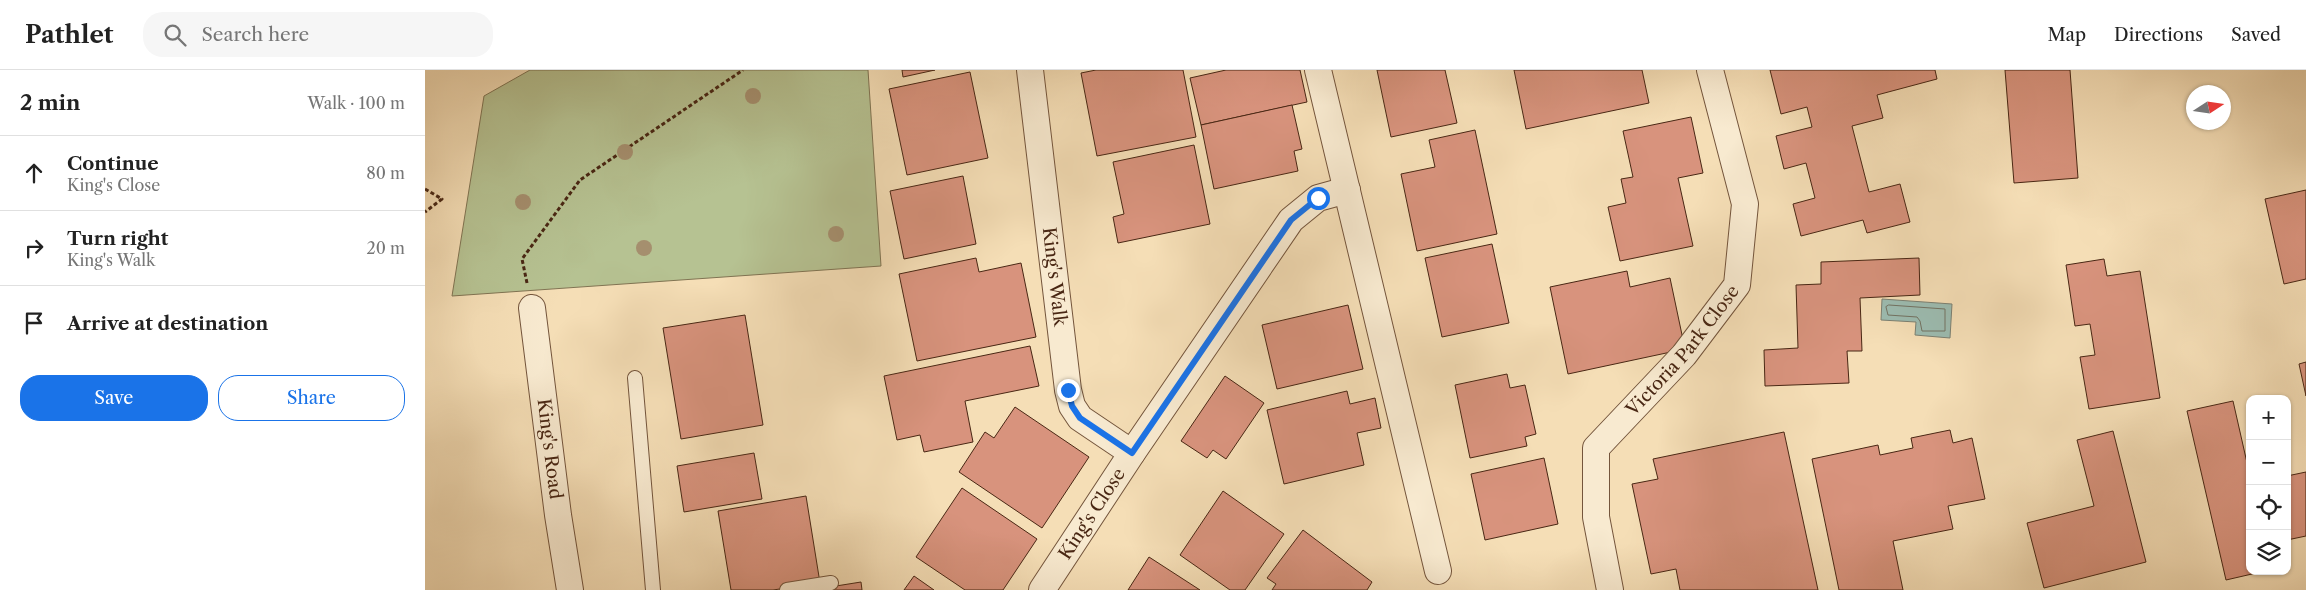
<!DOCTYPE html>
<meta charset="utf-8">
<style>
:root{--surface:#fff;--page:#f6f6f6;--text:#222;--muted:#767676;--line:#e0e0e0;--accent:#1a73e8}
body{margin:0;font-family:"Libre Caslon Text",serif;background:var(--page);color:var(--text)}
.controls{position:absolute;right:15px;bottom:15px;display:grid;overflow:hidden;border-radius:10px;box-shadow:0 1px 4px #0004}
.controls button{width:45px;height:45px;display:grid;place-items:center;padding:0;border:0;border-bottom:1px solid var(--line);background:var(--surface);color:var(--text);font:25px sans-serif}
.compass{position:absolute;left:1761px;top:15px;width:45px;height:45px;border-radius:50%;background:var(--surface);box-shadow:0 1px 4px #0004;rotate:78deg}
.stop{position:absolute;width:15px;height:15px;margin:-11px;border:4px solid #1a73e8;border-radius:50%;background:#fff}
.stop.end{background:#1a73e8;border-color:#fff;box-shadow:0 1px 5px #0008}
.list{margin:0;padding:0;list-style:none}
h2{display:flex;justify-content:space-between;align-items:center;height:65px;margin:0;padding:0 20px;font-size:21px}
h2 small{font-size:16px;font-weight:400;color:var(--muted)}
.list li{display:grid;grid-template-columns:32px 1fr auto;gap:15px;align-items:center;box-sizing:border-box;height:75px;padding:0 20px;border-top:1px solid var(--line)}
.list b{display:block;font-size:19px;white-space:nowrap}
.list p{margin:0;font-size:16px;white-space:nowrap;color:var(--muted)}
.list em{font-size:16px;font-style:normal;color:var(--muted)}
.actions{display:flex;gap:10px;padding:15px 20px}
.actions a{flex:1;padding:11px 0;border:1px solid var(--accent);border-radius:20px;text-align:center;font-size:18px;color:var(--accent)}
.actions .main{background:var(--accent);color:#fff}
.icon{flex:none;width:28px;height:28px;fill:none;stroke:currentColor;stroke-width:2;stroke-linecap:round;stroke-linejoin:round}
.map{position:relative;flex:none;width:1881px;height:520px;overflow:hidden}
header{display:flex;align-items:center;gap:30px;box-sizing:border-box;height:70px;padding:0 25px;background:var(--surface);border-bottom:1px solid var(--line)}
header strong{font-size:24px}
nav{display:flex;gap:28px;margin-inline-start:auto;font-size:18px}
.search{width:350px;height:45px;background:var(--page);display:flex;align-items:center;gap:12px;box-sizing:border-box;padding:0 18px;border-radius:20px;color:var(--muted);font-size:19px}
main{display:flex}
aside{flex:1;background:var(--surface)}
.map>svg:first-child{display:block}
</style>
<header>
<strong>Pathlet</strong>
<div class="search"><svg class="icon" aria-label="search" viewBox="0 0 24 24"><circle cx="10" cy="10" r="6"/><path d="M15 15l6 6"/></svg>Search here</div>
<nav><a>Map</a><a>Directions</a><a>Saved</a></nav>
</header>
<main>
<aside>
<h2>2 min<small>Walk · 100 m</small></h2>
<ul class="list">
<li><svg class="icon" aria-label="ahead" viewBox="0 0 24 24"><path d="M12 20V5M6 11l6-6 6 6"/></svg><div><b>Continue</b><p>King's Close</p></div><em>80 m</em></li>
<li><svg class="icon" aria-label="right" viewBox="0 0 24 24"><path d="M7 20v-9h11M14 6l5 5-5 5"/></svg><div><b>Turn right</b><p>King's Walk</p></div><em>20 m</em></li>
<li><svg class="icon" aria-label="arrive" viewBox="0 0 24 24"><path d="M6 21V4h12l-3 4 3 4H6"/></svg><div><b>Arrive at destination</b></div></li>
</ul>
<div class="actions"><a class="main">Save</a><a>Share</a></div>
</aside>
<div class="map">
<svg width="1881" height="520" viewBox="0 0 1881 520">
<rect width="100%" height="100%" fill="#f5deb6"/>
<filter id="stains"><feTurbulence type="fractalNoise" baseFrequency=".004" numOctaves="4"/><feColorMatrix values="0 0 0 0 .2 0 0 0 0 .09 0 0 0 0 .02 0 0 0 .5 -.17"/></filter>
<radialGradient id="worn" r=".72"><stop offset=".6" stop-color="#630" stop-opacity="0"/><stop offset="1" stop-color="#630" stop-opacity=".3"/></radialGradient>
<!-- green -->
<path fill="#b6c292" stroke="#807453" d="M105,0H443L456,196L27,226L59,26Z"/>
<!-- water -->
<path fill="#9cbcb1" stroke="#7b8072" d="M1457,229L1527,234L1525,268L1490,265L1491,252L1456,250Z"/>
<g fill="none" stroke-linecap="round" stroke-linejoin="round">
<!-- shore -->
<path stroke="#727262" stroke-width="1" d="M1464,235L1520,239V261H1497L1495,251L1492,247L1463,245L1461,237Z"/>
</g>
<!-- building -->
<g fill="#d8937d" stroke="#492714">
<path d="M477,0H510L478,7Z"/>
<path d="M671,0H758L771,67L672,86L656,3Z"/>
<path d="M801,0H875L882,32L776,55L765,8Z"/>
<path d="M952,0H1020L1032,53L966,67Z"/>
<path d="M1089,0H1217L1224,33L1101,59Z"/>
<path d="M1345,0H1510L1512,9L1452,25L1458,48L1427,56L1444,122L1475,114L1485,152L1442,163L1438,150L1376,166L1368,134L1390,128L1381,93L1359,99L1351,66L1387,57L1382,37L1356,44Z"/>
<path d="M1580,0H1645L1653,108L1589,113Z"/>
<path d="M545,2L563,88L482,105L464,19Z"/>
<path d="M867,35L877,79L869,81L873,101L789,119L776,55Z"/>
<path d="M1266,47L1278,103L1253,108L1268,176L1195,191L1183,137L1201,133L1196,109L1208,107L1198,61Z"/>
<path d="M1050,60L1072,164L992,181L976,104L1010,97L1004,70Z"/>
<path d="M769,75L785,154L693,173L688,147L699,144L688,92Z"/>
<path d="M538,106L551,174L479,189L465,121Z"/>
<path d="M1881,120V209L1859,214L1840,129Z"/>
<path d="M1067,174L1084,253L1017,267L1000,188Z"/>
<path d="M551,188L554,202L596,193L611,267L492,291L474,204Z"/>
<path d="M1494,188L1495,225L1435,228L1437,281H1422L1424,313L1340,316L1339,280L1373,278L1371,215L1396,214V192Z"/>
<path d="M1679,189L1682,206L1715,201L1735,328L1664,339L1655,287L1670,285L1665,254L1650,256L1641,195Z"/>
<path d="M1202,201L1205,217L1245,208L1260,279L1143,304L1125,217Z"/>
<path d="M923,235L938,299L852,319L837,255Z"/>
<path d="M320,245L338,355L256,369L238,258Z"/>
<path d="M605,276L614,316L540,331L548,372L499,382L495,365L472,370L459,306Z"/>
<path d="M1881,292V326L1874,294Z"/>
<path d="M1082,304L1085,318L1100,315L1111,364L1100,367L1102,376L1045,388L1030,315Z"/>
<path d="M800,306L839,333L801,389L788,380L782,388L756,371Z"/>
<path d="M922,321L925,334L950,328L956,358L932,363L939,395L859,414L842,340Z"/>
<path d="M1808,331L1825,406V501H1840L1801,510L1762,341Z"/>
<path d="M590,337L664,387L617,458L534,402L560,362L569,368Z"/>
<path d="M1525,360L1528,373L1547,368L1560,429L1523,436L1528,459L1468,471L1478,520H1414L1387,389L1453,375L1455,385L1488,378L1486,368Z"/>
<path d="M1688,361L1721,492L1619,518L1602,453L1669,436L1652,370Z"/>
<path d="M1359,362L1393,520H1255L1251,499L1226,504L1207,414L1233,409L1228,389Z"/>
<path d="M329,383L337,429L259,442L252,396Z"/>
<path d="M1119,388L1133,454L1060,470L1046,404Z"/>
<path d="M1881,402V466L1862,470V406Z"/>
<path d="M537,418L612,469L578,520H540L491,487Z"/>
<path d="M798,421L859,464L820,520H805L755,485Z"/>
<path d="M381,426L395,513L348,520H306L293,441Z"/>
<path d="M878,460L947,512L942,520H847L851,514L842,508Z"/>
<path d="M724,487L775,520H703Z"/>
<path d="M489,506L509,520H479Z"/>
<path d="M436,512L437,520H386Z"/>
</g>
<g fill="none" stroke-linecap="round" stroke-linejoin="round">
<!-- service casing -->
<g stroke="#74553c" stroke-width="16">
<g id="service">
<path d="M210,308L228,520"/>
<path d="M362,520L406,513"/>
</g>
</g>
<!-- minor casing -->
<g stroke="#74553c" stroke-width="28">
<g id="minor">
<path id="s1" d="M605,0L643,320L647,336L655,348L707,383"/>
<path d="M893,0L1013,501"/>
<path id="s2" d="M107,238L133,445L145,520"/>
<path id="s3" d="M617,520L707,383L866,150L893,128L922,120"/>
<path id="s4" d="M1185,520L1171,447V378L1259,285L1312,215L1320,134L1285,0"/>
</g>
</g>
<!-- path -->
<g stroke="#492714" stroke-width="3" stroke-dasharray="4 2.5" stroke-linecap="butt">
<path d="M0,119L17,129L0,142"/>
<path d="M102,213L97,189L155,110L318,0"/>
</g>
<!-- service -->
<use href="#service" stroke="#f8ead0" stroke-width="14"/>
<!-- minor -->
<use href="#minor" stroke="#f8ead0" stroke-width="26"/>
</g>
<!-- trees -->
<g fill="#a58f6e">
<circle cx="328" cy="26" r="8"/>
<circle cx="200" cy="82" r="8"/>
<circle cx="98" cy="132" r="8"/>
<circle cx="411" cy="164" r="8"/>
<circle cx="219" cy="178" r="8"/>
</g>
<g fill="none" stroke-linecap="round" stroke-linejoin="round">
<!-- route -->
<path stroke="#1a73e8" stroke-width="6" d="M643,320L647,336L655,348L707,383L866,150L893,128"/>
</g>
<g text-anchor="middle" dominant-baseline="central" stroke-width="4" stroke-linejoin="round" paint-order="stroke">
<!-- street labels -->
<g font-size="18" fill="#492714" stroke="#f8ead0">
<text stroke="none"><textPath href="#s1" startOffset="208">King's Walk</textPath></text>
<text stroke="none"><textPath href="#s4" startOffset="274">Victoria Park Close</textPath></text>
<text stroke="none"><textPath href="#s2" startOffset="142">King's Road</textPath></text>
<text stroke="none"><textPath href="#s3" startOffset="91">King's Close</textPath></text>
</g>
</g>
<rect width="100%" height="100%" filter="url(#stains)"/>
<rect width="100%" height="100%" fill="url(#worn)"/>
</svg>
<div class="controls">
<button>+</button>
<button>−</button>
<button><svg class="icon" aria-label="locate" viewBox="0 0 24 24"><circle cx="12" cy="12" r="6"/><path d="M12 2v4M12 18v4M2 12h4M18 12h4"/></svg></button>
<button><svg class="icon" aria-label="layers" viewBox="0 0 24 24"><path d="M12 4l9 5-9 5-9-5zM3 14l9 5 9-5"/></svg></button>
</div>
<svg class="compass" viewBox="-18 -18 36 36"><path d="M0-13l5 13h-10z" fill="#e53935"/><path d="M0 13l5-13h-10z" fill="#767676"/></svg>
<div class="stop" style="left:893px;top:128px"></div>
<div class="stop end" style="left:643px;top:320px"></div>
</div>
</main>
